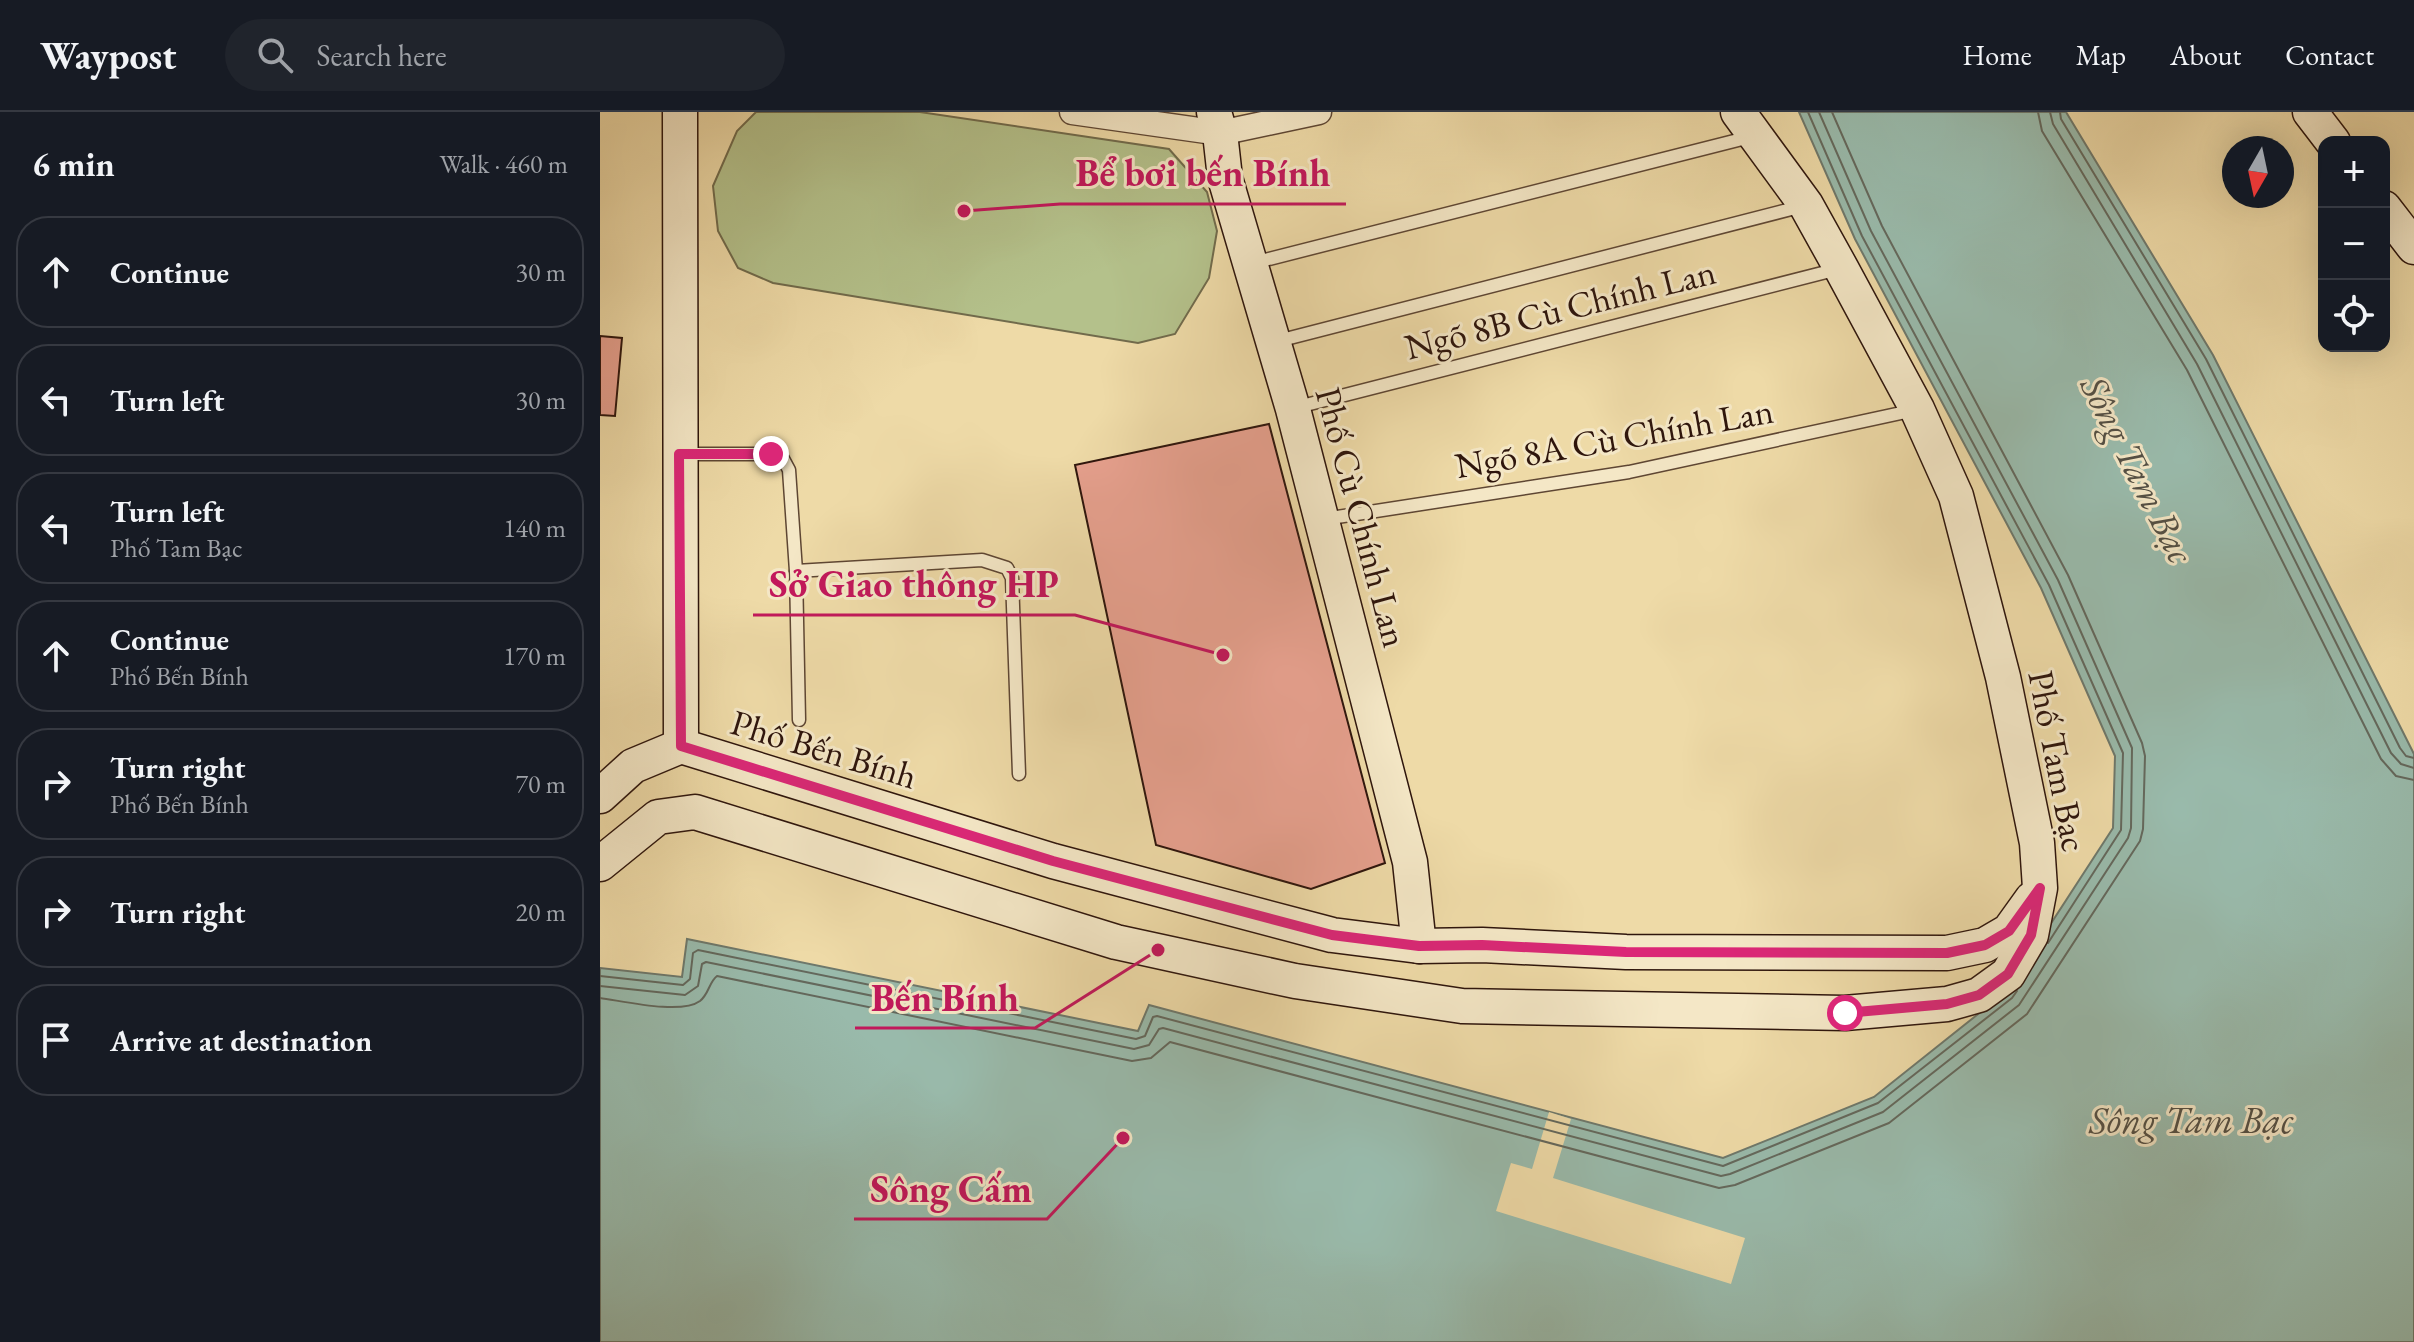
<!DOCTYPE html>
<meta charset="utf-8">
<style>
:root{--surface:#171b24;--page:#20242c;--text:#f1f3f6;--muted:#9ea1a6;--line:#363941}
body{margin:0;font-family:"EB Garamond",serif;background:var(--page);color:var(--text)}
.controls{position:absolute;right:24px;top:24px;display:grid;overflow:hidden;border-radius:16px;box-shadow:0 8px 32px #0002}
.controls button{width:72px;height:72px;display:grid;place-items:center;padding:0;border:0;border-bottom:2px solid var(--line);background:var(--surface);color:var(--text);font:40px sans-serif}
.compass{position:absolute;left:1622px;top:24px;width:72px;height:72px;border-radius:50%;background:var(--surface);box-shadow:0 8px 32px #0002;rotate:189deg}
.stop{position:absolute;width:24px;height:24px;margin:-18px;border:6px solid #db2777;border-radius:50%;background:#fff}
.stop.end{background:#db2777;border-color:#fff;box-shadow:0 2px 8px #0008}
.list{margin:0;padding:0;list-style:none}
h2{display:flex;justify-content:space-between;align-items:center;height:104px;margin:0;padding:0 32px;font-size:34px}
h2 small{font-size:26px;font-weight:400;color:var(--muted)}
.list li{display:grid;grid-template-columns:52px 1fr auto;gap:24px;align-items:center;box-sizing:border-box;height:112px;margin:0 16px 16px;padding:0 16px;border:2px solid var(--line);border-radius:32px}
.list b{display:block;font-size:30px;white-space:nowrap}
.list p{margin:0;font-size:26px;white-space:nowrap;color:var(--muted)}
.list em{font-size:26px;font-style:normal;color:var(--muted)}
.icon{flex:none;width:44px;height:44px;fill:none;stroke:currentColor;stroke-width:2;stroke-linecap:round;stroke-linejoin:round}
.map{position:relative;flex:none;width:1814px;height:1230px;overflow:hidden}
header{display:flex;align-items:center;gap:48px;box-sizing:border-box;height:112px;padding:0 40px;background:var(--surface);border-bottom:2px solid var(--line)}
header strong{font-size:38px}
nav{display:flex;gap:44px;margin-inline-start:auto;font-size:28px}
.search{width:560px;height:72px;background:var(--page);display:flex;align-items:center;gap:20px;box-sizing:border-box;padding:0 28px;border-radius:44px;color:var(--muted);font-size:30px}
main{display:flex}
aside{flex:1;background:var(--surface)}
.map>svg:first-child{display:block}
</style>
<header>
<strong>Waypost</strong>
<div class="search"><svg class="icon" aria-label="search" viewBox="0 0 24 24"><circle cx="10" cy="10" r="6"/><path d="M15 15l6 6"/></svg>Search here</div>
<nav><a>Home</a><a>Map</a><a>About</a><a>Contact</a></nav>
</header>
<main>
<aside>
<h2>6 min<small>Walk · 460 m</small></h2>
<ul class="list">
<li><svg class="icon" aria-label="ahead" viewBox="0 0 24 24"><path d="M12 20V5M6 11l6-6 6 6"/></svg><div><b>Continue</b></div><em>30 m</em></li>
<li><svg class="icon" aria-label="left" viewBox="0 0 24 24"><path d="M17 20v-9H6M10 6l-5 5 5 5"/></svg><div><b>Turn left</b></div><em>30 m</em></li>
<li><svg class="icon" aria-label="left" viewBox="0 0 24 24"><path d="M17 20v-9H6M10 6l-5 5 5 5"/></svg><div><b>Turn left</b><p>Phố Tam Bạc</p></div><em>140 m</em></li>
<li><svg class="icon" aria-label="ahead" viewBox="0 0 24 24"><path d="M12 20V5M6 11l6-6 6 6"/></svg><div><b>Continue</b><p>Phố Bến Bính</p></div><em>170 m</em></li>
<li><svg class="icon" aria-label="right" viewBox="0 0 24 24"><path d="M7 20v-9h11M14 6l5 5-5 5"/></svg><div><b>Turn right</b><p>Phố Bến Bính</p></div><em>70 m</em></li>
<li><svg class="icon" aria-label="right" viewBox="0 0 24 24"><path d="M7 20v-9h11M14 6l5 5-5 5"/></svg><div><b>Turn right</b></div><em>20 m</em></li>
<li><svg class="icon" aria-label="arrive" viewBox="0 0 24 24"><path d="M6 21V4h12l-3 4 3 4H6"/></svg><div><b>Arrive at destination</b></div></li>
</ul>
</aside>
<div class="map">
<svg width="1814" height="1230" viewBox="0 0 1814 1230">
<rect width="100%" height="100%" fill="#eedaa7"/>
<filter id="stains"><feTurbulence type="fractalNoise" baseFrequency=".0025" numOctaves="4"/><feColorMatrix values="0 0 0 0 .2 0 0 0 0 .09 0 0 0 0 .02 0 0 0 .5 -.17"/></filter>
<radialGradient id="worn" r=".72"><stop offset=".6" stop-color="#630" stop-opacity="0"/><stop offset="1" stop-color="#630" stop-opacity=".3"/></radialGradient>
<!-- green -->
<path fill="#b4c18b" stroke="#716b4c" stroke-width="2" d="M156,0H320L569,37L607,80L617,119L609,166L575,222L538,231L173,171L138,156L118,119L113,74L137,19Z"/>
<!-- water -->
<path fill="#99baab" stroke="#6e786b" stroke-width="2" d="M1199,0H1466L1613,243L1814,642V1230H0V856L82,865L87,827L538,919L549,893L1123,1046L1274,985L1407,879L1513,716L1515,644L1441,476L1255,127Z"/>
<!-- pier -->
<path fill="#eedaa7" d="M949,1000L971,1007L953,1066L1145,1126L1131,1172L896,1099L911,1051L932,1057Z"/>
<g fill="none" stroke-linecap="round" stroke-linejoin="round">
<!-- shore -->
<g stroke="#64685c" stroke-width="2">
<path d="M1208,0L1262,124L1449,473L1523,641L1521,718L1448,831"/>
<path d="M1438,0L1442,19L1587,258L1781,647L1796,664L1814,668"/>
<path d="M1450,0L1453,12L1597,252L1791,641L1801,652L1814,656"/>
<path d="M1460,0L1461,7L1606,247L1800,636L1806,644L1814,646"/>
<path d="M0,864L83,873L90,867L93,841L98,838L536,927L545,924L553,905L557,904L1123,1054L1278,991L1412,886L1417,879"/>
<path d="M0,874L85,883L98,874L102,852L106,850L534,937L549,933L559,917L563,916L1121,1064L1130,1062L1283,1000L1419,893L1528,726L1531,716L1532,636L1458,468L1271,119L1219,0"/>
<path d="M0,886C23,889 81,903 100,889C109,882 109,870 117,864L532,949L551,946L570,930L1119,1076L1135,1073L1289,1011L1427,902L1540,729L1543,717L1545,644L1542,631L1468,463L1282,114L1232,0"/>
</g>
</g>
<!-- building -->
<g fill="#e6a08e" stroke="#2e150c" stroke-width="2">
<path d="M0,224L22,226L15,304L0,303Z"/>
<path d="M669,312L785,751L711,777L556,733L475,353Z"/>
</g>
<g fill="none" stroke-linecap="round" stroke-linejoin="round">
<!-- lane casing -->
<g stroke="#5e4633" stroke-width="15">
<g id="lane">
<path d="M653,151L1150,25"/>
<path d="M674,230L1203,94"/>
<path d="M694,296L1238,157"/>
<path d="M82,342H171L182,345L189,358L196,459L199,608"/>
<path d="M724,407L1029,360L1315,298"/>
<path d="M196,459L382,448L407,456L412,466L419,662"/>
</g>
</g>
<!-- street casing -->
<g stroke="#5e4633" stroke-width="27">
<path id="street" d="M472,0L620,21L719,0"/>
</g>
<!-- secondary casing -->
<g stroke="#2e150c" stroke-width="37">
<g id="secondary">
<path d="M80,0L81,634"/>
<path d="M614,0L620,21L625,66L693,297L810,750L819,834"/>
<path d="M1710,0L1733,30"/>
<path d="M1784,96L1814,135"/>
<path d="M81,634L453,749L732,823L819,834L882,833L1026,840L1347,841L1385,833L1409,819L1432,787"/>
<path d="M0,684L33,654L81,634"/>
<path d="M0,752L58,705L95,700L516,830L695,869L862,894L1245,901L1347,892L1379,883L1408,862L1431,823L1440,776L1437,731L1403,565L1356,384L1317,297L1241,156L1206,93L1138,0"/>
</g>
</g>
<!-- lane -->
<use href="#lane" stroke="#f4e7c6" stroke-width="12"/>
<!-- street -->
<use href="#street" stroke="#f4e7c6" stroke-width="24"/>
<!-- secondary -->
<use href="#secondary" stroke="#f4e7c6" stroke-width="34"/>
</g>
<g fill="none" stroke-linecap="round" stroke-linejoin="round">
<!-- route -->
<path stroke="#db2777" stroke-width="10" d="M171,342H79L81,634L453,749L732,823L819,834L882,833L1026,840L1347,841L1385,833L1409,819L1440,776L1431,823L1408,862L1379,883L1347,892L1245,901"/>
</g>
<g text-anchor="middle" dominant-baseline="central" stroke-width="6" stroke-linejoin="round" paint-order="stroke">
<!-- street labels -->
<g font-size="36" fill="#2e150c" stroke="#f4e7c6">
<text transform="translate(960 197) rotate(-14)">Ngõ 8B Cù Chính Lan</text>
<text transform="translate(1014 326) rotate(-10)">Ngõ 8A Cù Chính Lan</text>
<text transform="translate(762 405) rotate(75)">Phố Cù Chính Lan</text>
<text transform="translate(224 637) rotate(17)">Phố Bến Bính</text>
<text transform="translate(1458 649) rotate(79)">Phố Tam Bạc</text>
</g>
<!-- water labels -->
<g font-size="38" font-style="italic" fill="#534f44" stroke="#f4e7c6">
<text transform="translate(1538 357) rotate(63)">Sông Tam Bạc</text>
<text x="1591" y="1007">Sông Tam Bạc</text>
</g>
</g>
<!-- callouts -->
<path fill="none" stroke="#c2185b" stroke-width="3" d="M364 99L460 92H746M623 543L475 503H153M558 838L435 916H255M523 1026L447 1107H254"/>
<g fill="#c2185b" stroke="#f4e7c6" stroke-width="3">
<circle cx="364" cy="99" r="8"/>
<circle cx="623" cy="543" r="8"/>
<circle cx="558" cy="838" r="8"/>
<circle cx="523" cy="1026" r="8"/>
</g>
<g font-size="38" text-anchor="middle" font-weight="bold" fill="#c2185b" stroke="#f4e7c6" stroke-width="6" stroke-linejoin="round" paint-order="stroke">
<text x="603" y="74">Bể bơi bến Bính</text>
<text x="314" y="485">Sở Giao thông HP</text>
<text x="345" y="899">Bến Bính</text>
<text x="351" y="1090">Sông Cấm</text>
</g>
<rect width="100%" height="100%" filter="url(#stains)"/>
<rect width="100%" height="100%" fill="url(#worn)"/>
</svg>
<div class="controls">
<button>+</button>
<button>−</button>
<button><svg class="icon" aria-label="locate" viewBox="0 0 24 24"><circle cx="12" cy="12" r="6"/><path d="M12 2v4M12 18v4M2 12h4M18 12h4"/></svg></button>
</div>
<svg class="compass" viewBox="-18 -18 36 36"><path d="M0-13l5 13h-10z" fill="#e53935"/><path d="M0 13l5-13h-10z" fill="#9ea1a6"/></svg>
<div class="stop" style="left:1245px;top:901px"></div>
<div class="stop end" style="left:171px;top:342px"></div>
</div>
</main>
